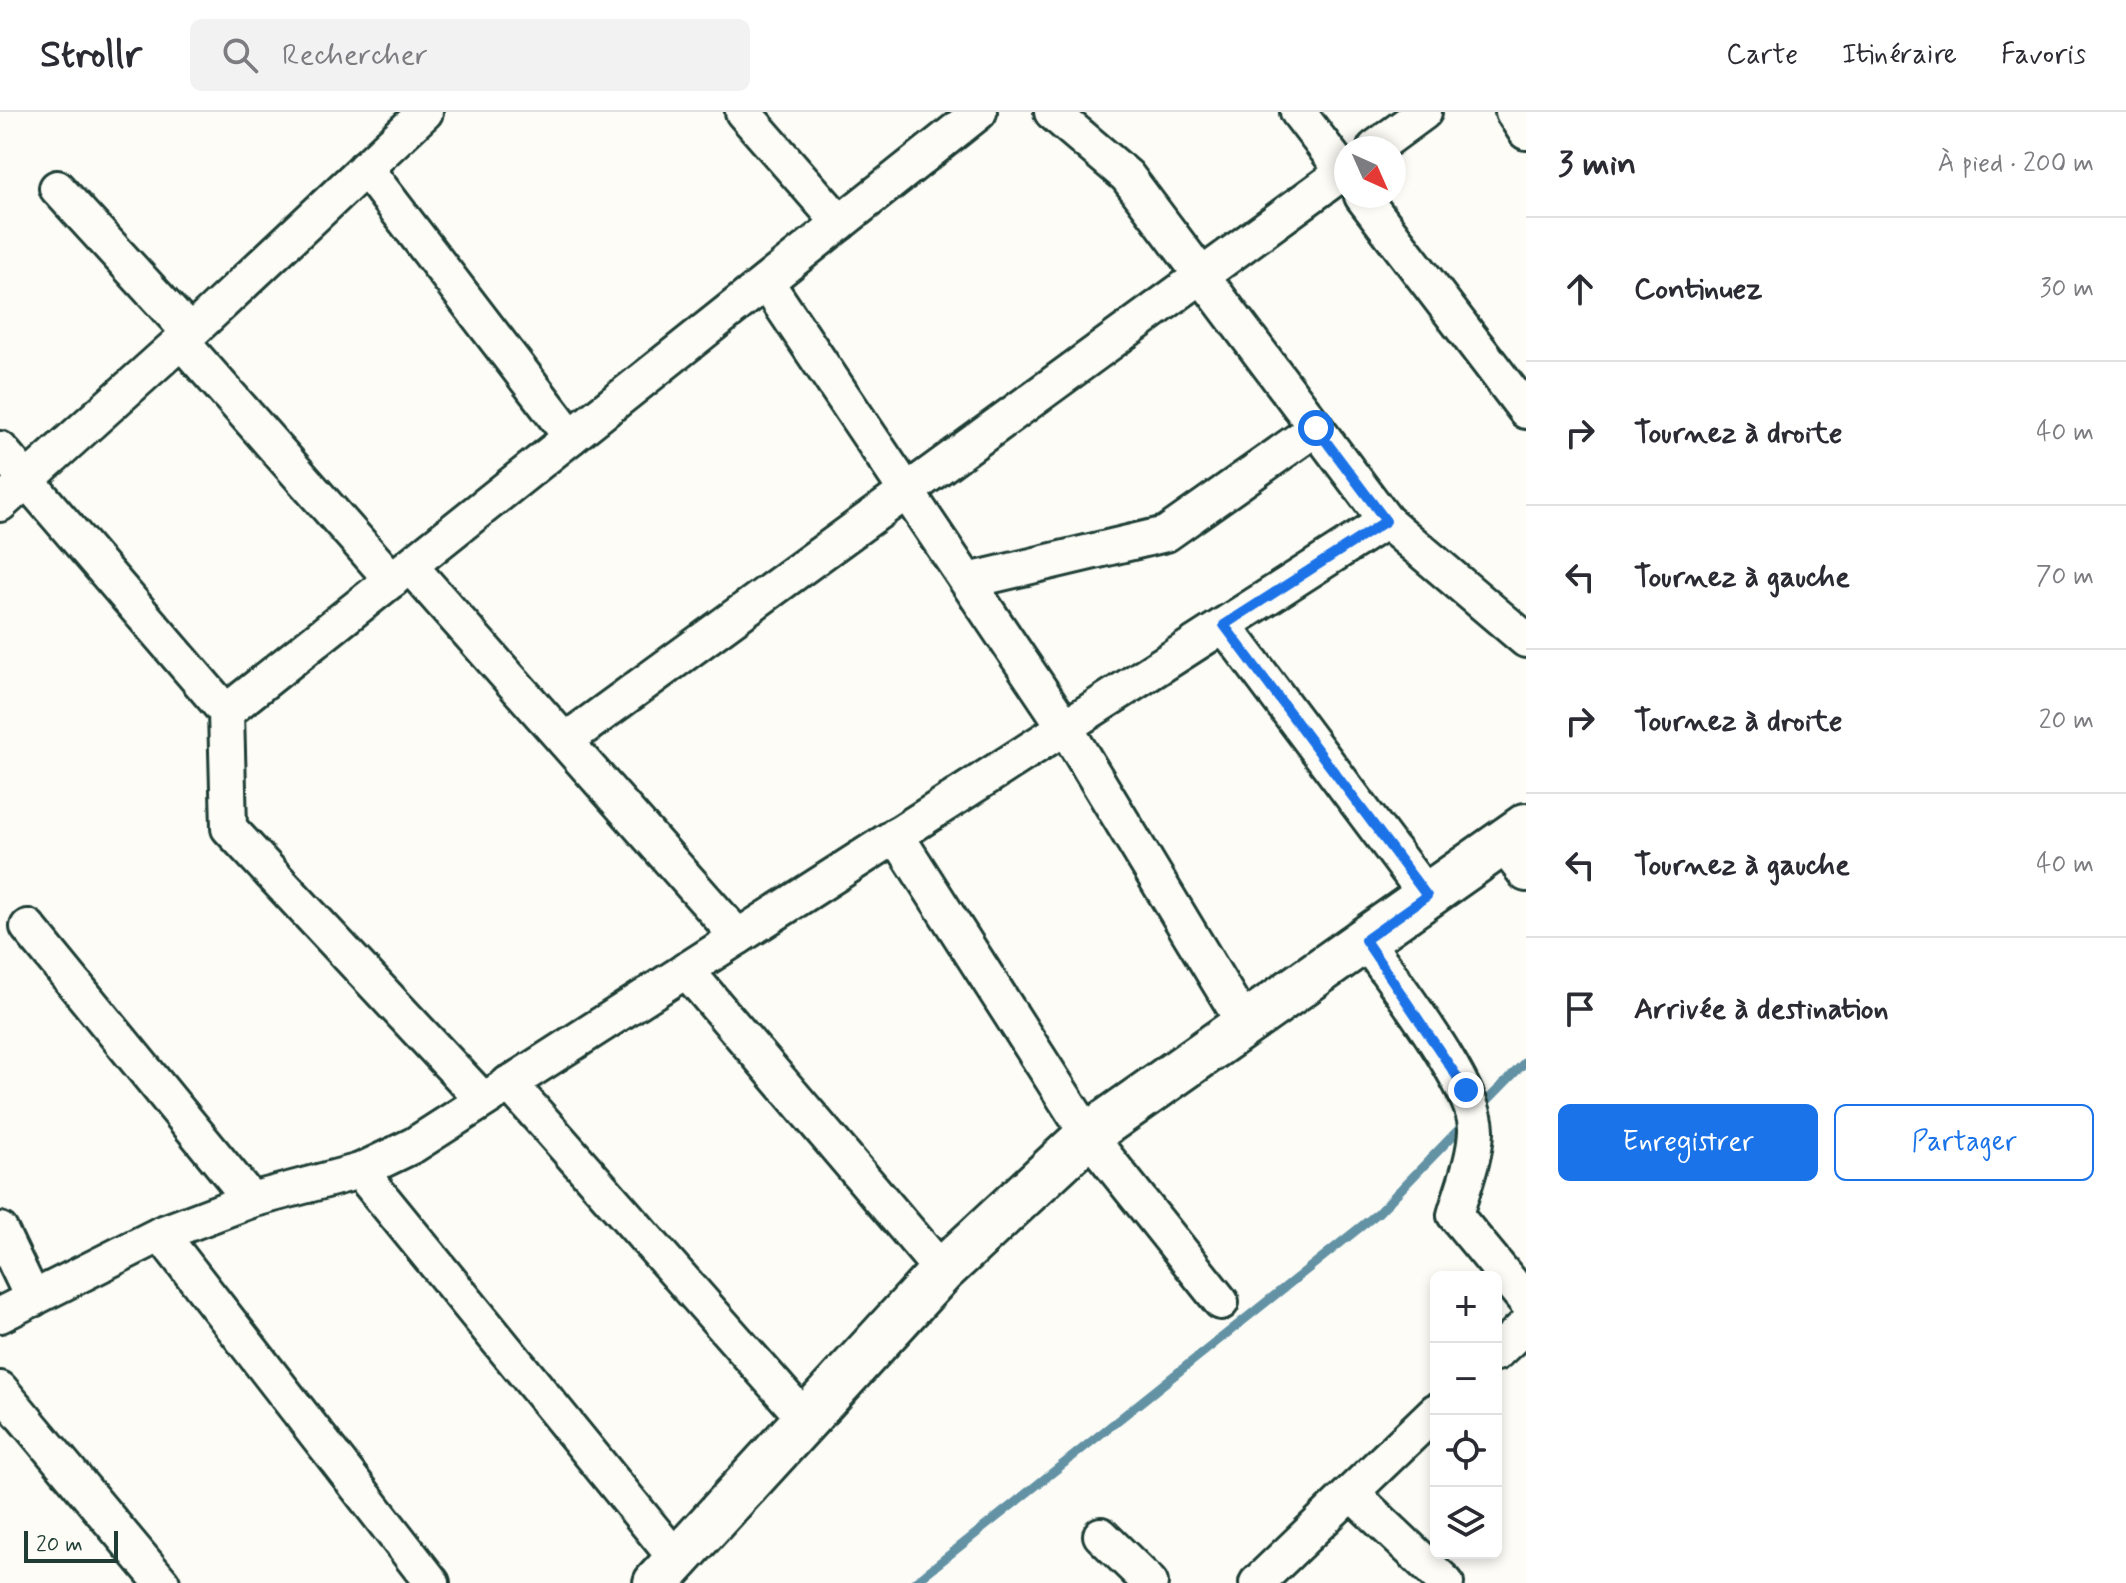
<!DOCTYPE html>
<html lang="fr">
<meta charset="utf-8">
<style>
:root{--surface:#fff;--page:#f2f2f3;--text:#2b2b33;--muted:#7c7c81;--line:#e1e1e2;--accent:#1a73e8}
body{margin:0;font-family:Mynerve,sans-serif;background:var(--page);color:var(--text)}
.controls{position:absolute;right:24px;bottom:24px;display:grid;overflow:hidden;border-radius:12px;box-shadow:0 4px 12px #0003}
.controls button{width:72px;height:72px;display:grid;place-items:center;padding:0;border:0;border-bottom:2px solid var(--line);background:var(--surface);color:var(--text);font:40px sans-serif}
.compass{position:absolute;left:1334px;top:24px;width:72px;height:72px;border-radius:50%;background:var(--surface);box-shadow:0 4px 12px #0003;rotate:135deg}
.scale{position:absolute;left:24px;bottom:20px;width:94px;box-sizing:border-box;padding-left:8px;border:4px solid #1f3d34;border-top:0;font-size:22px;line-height:28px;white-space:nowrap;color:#1f3d34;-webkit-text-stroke:6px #fdfcf7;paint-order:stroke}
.stop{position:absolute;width:24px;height:24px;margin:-18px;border:6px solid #1a73e8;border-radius:50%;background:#fff}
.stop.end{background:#1a73e8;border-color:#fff;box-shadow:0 2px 8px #0008}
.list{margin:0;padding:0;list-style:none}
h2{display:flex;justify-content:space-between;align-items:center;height:104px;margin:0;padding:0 32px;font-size:34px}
h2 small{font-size:26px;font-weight:400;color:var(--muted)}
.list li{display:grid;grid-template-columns:52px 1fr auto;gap:24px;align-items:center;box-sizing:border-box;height:144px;padding:0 32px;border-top:2px solid var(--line)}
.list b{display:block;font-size:30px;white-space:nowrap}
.list em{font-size:26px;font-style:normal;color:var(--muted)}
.actions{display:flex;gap:16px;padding:24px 32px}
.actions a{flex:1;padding:18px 0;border:2px solid var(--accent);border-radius:12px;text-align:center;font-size:28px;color:var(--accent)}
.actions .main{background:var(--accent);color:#fff}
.icon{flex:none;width:44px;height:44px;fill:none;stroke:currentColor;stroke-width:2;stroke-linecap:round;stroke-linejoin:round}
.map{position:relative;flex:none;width:1526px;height:1471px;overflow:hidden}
header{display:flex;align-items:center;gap:48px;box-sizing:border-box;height:112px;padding:0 40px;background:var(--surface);border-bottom:2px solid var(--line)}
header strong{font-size:38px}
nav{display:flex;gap:44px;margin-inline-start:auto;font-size:28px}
.search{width:560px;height:72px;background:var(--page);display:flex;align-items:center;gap:20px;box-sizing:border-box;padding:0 28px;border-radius:12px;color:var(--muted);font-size:30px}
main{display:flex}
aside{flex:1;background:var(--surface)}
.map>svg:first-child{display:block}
</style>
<header>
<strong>Strollr</strong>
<div class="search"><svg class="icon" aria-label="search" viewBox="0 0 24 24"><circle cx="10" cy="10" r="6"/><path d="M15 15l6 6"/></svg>Rechercher</div>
<nav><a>Carte</a><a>Itinéraire</a><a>Favoris</a></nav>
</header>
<main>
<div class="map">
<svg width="1526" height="1471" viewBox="0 0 1526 1471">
<rect width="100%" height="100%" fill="#fdfcf7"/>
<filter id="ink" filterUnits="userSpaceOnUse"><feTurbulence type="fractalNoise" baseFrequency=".0125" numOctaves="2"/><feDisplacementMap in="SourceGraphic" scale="16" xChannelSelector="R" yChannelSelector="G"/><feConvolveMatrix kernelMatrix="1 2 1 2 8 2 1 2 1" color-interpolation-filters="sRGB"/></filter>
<g filter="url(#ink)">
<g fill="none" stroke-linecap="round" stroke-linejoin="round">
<!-- stream -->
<g stroke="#6292a4" stroke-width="9">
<path d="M1478,998L1526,949"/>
<path d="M914,1471L1378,1101L1465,1011"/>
</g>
<!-- street casing -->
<g stroke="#1f3d34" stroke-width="40">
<g id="street">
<path d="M743,0L840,111"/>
<path d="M1052,0L1127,64L1386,409L1526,528"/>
<path d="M1298,0L1346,63"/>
<path d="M1513,0L1526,20"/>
<path d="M1375,36L1424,0"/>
<path d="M365,56L571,325"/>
<path d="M57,76L190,221"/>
<path d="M1362,84L1526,299"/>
<path d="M766,170L1065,615L1245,913"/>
<path d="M181,229L392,468"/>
<path d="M0,337L226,600L229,716L483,988"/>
<path d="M0,392L190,221L425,0"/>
<path d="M410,454L738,825"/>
<path d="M968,469L1166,422L1316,316"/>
<path d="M1224,513L1427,784"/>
<path d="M226,600L979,0"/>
<path d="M565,629L1346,58"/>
<path d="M896,723L1088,1023L1221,1190"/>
<path d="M1502,731L1526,762"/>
<path d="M28,815L251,1088"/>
<path d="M1365,828C1391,866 1478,977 1476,1019C1475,1047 1463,1075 1455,1103L1526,1189"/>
<path d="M686,858L942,1159"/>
<path d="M509,971L806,1308"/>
<path d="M360,1059L678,1449"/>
<path d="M0,1118L33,1187"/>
<path d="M161,1122L432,1471"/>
<path d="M0,1203L161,1122L251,1088L360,1059L414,1033L1386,409"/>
<path d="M1496,1241L1526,1213"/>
<path d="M0,1277L162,1471"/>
<path d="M1351,1381L1446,1471"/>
<path d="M1101,1423L1150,1471"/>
<path d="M1257,1471L1436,1299"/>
</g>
</g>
<!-- secondary casing -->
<g stroke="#1f3d34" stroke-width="50">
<path id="secondary" d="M656,1471L942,1159L1088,1023L1526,714"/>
</g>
<!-- street -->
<use href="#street" stroke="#fdfcf7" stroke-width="34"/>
<!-- secondary -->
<use href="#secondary" stroke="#fdfcf7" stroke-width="44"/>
</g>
</g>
<g fill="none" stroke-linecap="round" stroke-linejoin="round" filter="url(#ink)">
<!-- route -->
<path stroke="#1a73e8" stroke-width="10" d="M1316,316L1386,409L1224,513L1427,784L1365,828L1466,978"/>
</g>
</svg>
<div class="controls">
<button>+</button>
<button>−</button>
<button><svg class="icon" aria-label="locate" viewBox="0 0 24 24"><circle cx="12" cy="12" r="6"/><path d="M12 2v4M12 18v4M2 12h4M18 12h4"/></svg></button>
<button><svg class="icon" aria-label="layers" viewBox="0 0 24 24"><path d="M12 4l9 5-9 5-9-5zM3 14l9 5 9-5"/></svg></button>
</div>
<svg class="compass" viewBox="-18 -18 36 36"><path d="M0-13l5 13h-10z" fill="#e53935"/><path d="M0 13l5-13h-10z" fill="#7c7c81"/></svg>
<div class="scale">20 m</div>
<div class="stop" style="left:1316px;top:316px"></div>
<div class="stop end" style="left:1466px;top:978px"></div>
</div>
<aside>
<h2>3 min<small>À pied · 200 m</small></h2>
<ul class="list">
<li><svg class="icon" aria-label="ahead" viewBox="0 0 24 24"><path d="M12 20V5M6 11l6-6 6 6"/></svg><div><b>Continuez</b></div><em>30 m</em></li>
<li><svg class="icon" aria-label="right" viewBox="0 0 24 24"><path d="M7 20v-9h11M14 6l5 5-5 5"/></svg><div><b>Tournez à droite</b></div><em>40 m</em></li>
<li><svg class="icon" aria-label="left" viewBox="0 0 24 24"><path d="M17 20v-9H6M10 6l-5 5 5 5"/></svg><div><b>Tournez à gauche</b></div><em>70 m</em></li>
<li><svg class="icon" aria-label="right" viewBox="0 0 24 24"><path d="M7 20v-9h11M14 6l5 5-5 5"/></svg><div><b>Tournez à droite</b></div><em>20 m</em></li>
<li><svg class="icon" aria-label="left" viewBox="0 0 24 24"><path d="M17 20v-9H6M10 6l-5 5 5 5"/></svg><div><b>Tournez à gauche</b></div><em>40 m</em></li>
<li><svg class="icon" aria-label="arrive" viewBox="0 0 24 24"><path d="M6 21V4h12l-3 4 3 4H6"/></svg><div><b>Arrivée à destination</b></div></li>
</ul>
<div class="actions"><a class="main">Enregistrer</a><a>Partager</a></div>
</aside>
</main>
